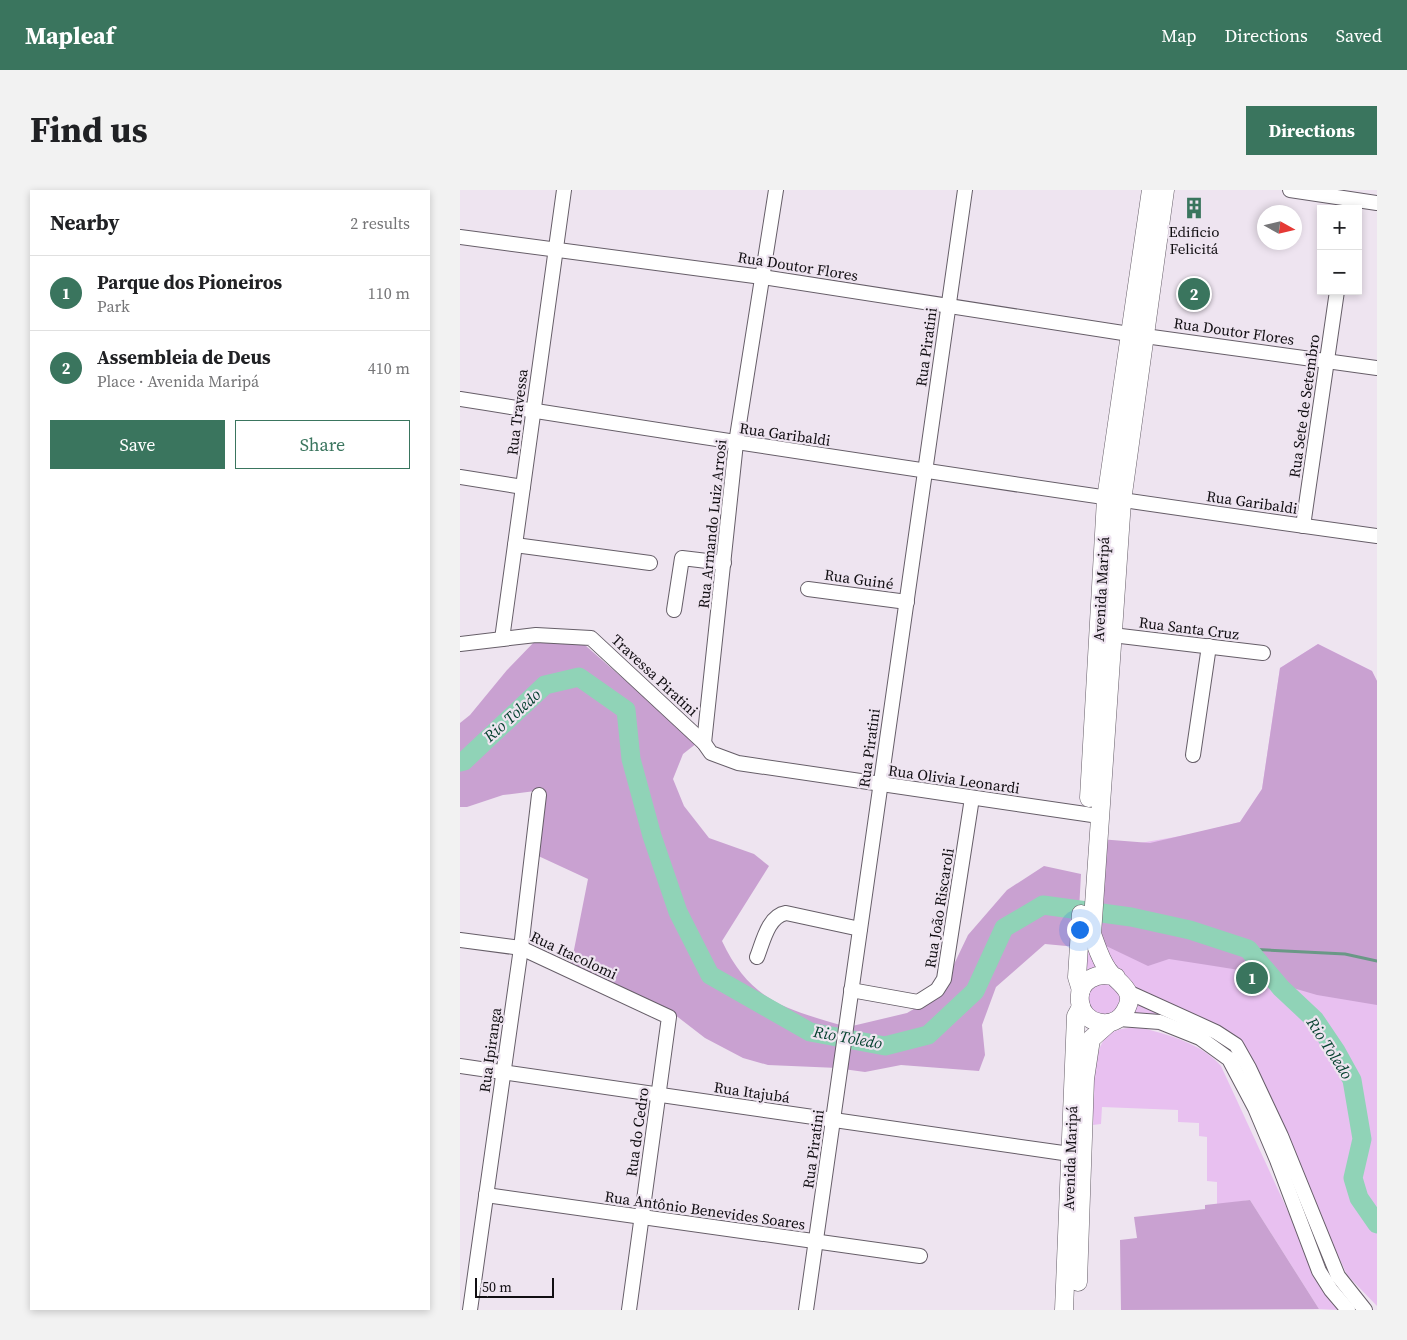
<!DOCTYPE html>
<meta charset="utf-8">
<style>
:root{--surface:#fff;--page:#f2f2f2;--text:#202124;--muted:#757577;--line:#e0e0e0;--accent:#3a755e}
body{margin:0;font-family:"Source Serif 4",serif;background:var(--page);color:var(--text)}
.controls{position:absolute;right:15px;top:15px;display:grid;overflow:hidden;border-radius:0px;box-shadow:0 2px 8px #0003}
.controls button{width:45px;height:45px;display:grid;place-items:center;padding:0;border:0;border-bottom:1px solid var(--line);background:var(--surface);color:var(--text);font:25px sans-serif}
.compass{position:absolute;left:797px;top:15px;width:45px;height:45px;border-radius:50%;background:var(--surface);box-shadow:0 2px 8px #0003;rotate:98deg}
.scale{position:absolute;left:15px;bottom:12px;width:79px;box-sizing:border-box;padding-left:5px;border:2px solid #110e12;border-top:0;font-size:14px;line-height:18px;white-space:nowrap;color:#110e12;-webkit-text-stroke:4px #eee4f0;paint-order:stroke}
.you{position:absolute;left:619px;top:739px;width:18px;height:18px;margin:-12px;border:4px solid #fff;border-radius:50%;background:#1a73e8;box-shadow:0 0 0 8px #1a73e833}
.badge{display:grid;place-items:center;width:32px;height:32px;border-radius:50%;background:var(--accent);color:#fff;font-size:16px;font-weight:700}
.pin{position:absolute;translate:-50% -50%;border:2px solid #fff;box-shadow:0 1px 5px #0006}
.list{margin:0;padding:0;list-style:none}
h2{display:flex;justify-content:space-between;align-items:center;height:65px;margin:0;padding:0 20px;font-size:21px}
h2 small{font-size:16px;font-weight:400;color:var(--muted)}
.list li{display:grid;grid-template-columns:32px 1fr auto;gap:15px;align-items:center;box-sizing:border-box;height:75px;padding:0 20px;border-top:1px solid var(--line)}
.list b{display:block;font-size:19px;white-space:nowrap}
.list p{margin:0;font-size:16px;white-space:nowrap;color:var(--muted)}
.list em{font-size:16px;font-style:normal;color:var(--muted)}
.actions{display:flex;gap:10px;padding:15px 20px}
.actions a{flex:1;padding:11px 0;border:1px solid var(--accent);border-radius:0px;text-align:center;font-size:18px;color:var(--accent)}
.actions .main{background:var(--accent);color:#fff}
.map{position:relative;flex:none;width:917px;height:1120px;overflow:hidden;border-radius:0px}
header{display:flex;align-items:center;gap:30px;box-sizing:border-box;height:70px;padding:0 25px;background:var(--accent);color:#fff}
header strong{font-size:24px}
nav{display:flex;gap:28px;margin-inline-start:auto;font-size:18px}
.intro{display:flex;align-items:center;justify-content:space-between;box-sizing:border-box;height:120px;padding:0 30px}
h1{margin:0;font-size:35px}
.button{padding:12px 22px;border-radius:0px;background:var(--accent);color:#fff;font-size:18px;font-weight:700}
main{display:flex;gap:30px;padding:0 30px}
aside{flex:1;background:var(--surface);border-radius:0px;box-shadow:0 2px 8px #0003}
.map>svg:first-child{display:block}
</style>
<header>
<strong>Mapleaf</strong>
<nav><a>Map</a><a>Directions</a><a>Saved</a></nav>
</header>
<div class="intro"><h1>Find us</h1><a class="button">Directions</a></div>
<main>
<aside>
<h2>Nearby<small>2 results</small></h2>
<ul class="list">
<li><span class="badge">1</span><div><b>Parque dos Pioneiros</b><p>Park</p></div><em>110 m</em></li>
<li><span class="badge">2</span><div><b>Assembleia de Deus</b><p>Place · Avenida Maripá</p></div><em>410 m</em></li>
</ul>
<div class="actions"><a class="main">Save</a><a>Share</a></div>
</aside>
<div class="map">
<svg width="917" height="1120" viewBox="0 0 917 1120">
<rect width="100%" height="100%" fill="#eee4f0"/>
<!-- green -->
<g fill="#e8c0f0">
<path d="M858,454L912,481L917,491V1116L887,1085L783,856L681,802L659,781L642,754L680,653L732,644L780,632L802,599L820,478Z"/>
<path d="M624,745L639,776L625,790Z"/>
<path d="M648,790L664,806L653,826L636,824C621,805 628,799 648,790Z"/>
<path d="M675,813L703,825L702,828L670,825Z"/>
<path d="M682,838C710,845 742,854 761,876L862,1095L880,1120L859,1119L790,1010L757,1015V992L747,991V947L739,946V933L718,932V920L642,917L641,934L633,935C634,911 628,851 655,841C664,837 674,838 682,838Z"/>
</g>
<!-- forest -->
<g fill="#c9a1d1">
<path d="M77,449H118L237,553L223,564L213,589L224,616L249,648L294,664L309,676L262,751C290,811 326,819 384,836L378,878L308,875L283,868L245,848L210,821L110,780L128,689L74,664L83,600L43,605L7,617H0V533L10,525L47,480Z"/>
<path d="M858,454L912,481L917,491V815L857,805L802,789L779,780L754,776L709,769L688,776L642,754L634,744L639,649L690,653L780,632L802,599L820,478Z"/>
<path d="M584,676L621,684L617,757L585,754L536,797L522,835L525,865L519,881L441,875L405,882L383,879L388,837L447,823L469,810L486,791L508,745L547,700Z"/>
<path d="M790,1010L859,1119L661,1120L660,1050L677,1048L674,1027L745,1019V1015Z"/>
</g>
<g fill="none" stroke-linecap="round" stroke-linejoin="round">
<!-- stream -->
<path stroke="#6a9886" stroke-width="3" d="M788,759L885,764L917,771"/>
<!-- river -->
<path stroke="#90d3b7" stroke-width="19" d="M0,572L4,571L85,495L119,487L166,520L171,569L192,646L218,722L250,785L350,842L425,856L468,845L515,801L544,738L583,715L671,727L730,740L788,759L821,798L855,830L876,861L892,890L902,949L893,988L899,1008L917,1034"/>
<!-- minor casing -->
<g stroke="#665e68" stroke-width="16">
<g id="minor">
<path d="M830,0L917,13"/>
<path d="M0,47L302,87L663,143L917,178"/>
<path d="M0,209C305,257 611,304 917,346"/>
<path d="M0,287L63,297"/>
<path d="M843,336L877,101"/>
<path d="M55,355L190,373"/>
<path d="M348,399L447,412"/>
<path d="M214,420L222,368L264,373"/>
<path d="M644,444L803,463"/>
<path d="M42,449L104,0"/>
<path d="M0,454L76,445L131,448L244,553L251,563L278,573L639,626"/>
<path d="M244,553L276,253L316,0"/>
<path d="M733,565L749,456"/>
<path d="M0,750L61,758L209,827L169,1120"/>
<path d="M297,767C303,752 308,726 326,723L400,739"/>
<path d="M391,800L458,812L477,800L484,789L512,608"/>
<path d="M668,802L756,842L776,855L789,878L821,946L878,1086L905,1120"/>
<path d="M659,829L700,832L740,848L769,869L795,918L817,970L859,1081L871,1100L888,1120"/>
<path d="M0,876L610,964"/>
<path d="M26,1005L460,1066"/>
<path d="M10,1120L61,758L79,605"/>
<path d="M346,1120L505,0"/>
</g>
</g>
<!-- major casing -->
<g stroke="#665e68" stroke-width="19">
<g id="major">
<path d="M629,608L646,309L691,0"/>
<path d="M656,787C638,781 617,790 620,812C623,835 654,841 665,821C678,800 657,793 648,780C640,769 637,757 632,744L662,311L705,0"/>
<path d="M621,800L617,787L621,724"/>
<path d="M618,1092L625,889L631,849L649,833"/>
<path d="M604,1120L616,826L621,817"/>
</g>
</g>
<!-- minor -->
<use href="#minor" stroke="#fff" stroke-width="14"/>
<!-- major -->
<use href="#major" stroke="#fff" stroke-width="18"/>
</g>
<!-- icons -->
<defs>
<g id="building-bare" transform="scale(1.725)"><path d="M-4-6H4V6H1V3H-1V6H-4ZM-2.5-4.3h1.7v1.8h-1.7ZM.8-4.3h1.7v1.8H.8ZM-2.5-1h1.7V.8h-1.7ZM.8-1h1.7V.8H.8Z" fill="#3a755e" stroke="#eee4f0" stroke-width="2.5" paint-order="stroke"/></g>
</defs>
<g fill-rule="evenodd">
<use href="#building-bare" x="734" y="18"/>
</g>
<g text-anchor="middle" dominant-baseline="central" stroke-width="4.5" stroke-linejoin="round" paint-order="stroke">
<!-- poi labels -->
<g font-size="15" fill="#110e12" stroke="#eee4f0">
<text x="734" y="41">Edificio<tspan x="734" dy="17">Felicitá</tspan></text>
</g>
<!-- street labels -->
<g font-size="15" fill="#110e12" stroke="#eee4f0">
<text transform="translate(338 76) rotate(9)">Rua Doutor Flores</text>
<text transform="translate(774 141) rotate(8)">Rua Doutor Flores</text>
<text transform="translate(466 157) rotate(-82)">Rua Piratini</text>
<text transform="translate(844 216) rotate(-82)">Rua Sete de Setembro</text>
<text transform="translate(57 222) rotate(-83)">Rua Travessa</text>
<text transform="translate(325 244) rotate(8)">Rua Garibaldi</text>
<text transform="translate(792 312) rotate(8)">Rua Garibaldi</text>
<text transform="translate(252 334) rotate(-84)">Rua Armando Luiz Arrosi</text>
<text transform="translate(399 389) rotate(8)">Rua Guiné</text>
<text transform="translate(641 399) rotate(-87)">Avenida Maripá</text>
<text transform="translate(729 438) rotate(7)">Rua Santa Cruz</text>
<text transform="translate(195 485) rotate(43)">Travessa Piratini</text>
<text transform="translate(409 558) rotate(-82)">Rua Piratini</text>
<text transform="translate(494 589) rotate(8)">Rua Olivia Leonardi</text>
<text transform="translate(479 718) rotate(-81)">Rua João Riscaroli</text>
<text transform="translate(114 765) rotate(25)">Rua Itacolomi</text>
<text transform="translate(30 860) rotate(-82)">Rua Ipiranga</text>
<text transform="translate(292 902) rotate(8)">Rua Itajubá</text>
<text transform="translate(177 942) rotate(-82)">Rua do Cedro</text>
<text transform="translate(353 959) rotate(-82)">Rua Piratini</text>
<text transform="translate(610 968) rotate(-88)">Avenida Maripá</text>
<text transform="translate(245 1020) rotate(8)">Rua Antônio Benevides Soares</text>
</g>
<!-- water labels -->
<g font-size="16" font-style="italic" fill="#06412f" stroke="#eee4f0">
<text transform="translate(52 525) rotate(-42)">Rio Toledo</text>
<text transform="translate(388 847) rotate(10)">Rio Toledo</text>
<text transform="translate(870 858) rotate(57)">Rio Toledo</text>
</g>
</g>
</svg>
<div class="controls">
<button>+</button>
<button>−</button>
</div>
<svg class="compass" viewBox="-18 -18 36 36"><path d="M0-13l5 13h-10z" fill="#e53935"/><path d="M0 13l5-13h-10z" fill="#757577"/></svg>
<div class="scale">50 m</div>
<div class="you"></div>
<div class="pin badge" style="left:792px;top:788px">1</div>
<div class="pin badge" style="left:734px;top:104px">2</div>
</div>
</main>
